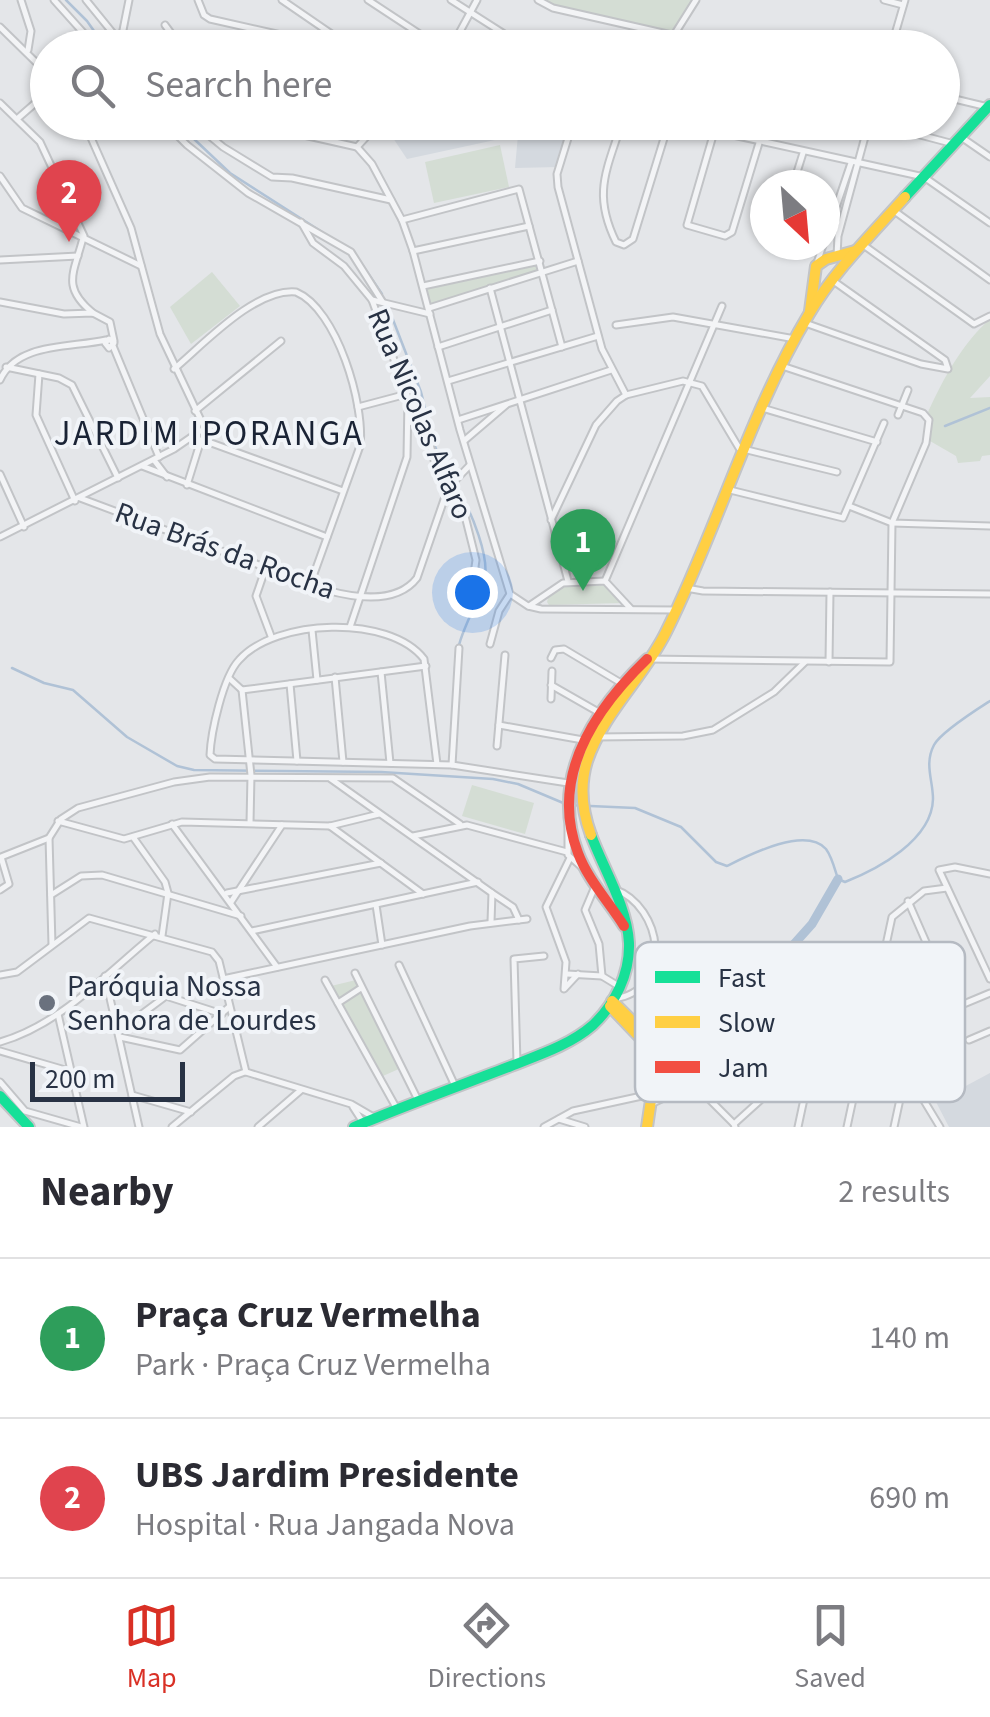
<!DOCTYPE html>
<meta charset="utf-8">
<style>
:root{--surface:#fff;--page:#f2f2f3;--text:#2b2b33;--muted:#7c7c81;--line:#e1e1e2;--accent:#d93025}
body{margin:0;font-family:"Source Sans 3",sans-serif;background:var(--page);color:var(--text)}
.compass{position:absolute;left:750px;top:170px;width:90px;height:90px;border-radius:50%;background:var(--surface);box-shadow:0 2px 8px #0004;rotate:154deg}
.scale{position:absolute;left:30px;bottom:25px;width:155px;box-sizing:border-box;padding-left:10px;border:5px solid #283244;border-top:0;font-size:28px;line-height:35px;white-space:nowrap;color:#283244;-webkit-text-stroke:8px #f1f4f8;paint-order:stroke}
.you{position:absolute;left:472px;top:592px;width:35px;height:35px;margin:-25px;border:8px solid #fff;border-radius:50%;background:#1a73e8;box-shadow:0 0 0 15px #1a73e833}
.badge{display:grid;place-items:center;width:65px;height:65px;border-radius:50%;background:var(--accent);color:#fff;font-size:32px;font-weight:700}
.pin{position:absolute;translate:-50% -82px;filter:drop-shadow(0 2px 5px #0008)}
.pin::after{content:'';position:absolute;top:52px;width:35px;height:30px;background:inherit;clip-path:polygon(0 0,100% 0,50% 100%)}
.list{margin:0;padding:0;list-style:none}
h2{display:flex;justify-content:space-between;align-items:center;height:130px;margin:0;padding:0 40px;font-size:42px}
h2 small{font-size:32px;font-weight:400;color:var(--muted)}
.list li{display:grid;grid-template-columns:65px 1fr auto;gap:30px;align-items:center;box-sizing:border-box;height:160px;padding:0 40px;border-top:2px solid var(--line)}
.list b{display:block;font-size:38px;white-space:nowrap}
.list p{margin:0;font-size:32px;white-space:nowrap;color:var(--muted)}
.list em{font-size:32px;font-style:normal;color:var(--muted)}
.icon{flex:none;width:55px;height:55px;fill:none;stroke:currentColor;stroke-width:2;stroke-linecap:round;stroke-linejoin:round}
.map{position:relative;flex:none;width:990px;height:1127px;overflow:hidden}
.search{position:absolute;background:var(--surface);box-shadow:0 2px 8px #0004;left:30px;right:30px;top:30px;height:110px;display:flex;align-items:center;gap:25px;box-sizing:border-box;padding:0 35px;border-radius:55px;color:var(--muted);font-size:38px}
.sheet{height:450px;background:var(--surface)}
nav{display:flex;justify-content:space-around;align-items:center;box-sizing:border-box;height:140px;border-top:2px solid var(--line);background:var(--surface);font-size:28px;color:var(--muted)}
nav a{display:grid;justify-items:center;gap:5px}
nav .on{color:var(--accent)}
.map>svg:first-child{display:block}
</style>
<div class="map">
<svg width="990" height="1127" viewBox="0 0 990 1127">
<rect width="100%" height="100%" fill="#e4e6e9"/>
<!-- built -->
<g fill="#d4d9df">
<path d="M383,123H520V135L567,138L559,167L515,168L518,135L407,159Z"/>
<path d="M990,1073V1127H949L936,1102Z"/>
</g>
<!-- green -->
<g fill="#d4ddd4">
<path d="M538,0H695L673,33L553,8Z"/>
<path d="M500,145L509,187L434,203L425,162Z"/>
<path d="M536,264L538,271L431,304L426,288Z"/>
<path d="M212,272L240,306L191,344L170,307Z"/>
<path d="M990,319V376L970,398L990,397V455L982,456L980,461L958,463L956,456L930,441L931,420L928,412C944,378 961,345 990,319Z"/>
<path d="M596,583L607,587L623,603L549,605L547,602L549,594L568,584Z"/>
<path d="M472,785L534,803L525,834L462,816Z"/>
<path d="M356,980L401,1068L383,1076L331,986Z"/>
</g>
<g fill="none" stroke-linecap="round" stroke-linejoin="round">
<!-- stream -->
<g stroke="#b0c2d6" stroke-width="2.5">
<path d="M66,0L87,21L106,48"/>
<path d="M176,122L230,173L322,232"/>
<path d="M363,266L382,294"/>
<path d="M390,312L421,392L432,436"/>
<path d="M945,426L990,408"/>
<path d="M433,441L445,473"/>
<path d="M12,668L44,683L73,690L127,737L177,766L194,770L381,772L493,779L518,784L568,805L635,808L681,827L716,862L727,866C749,855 805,826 826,849C832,857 835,870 838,879L845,882C878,869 932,840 933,799C933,780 924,764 934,745C941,732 976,710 990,701"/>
<path d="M455,669C456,637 475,611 484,581C491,559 471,511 459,492"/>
</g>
<!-- river -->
<path stroke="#b0c2d6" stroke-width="9" d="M690,1072L737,1032L786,953L812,924L838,879"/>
<!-- street casing -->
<g stroke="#c2c4c7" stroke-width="9">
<g id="street">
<path d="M21,0L31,31L28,50"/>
<path d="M54,0L97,48"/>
<path d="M86,0L125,48"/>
<path d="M198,0L204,15L210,19L339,48"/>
<path d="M282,0L352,48"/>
<path d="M368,0L441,48"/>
<path d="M451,0L509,37L546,48"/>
<path d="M538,0L553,8L729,48"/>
<path d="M884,0L903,5"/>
<path d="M165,25L182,48"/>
<path d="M0,27L48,74"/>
<path d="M674,35L696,0"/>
<path d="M121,40L129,0"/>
<path d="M451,48L477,0"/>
<path d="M891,48L905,0"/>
<path d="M942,96L988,107"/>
<path d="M0,103L40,142L84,236"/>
<path d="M17,119L48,92"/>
<path d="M84,122L131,228L160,334L206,431"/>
<path d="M164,122L187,145L248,193L351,252L382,301"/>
<path d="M193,122L223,147L272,177L292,178L391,200"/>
<path d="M246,122L357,147"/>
<path d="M573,122L557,174L558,187L602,349L626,395"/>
<path d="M622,122C607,170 592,193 616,242L624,245L633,239L669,122"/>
<path d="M674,122L924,177L990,223"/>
<path d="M871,122L954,144"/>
<path d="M714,132L687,225L725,236L732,232L759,143"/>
<path d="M961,137L990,157"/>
<path d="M357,147L372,164L402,220L413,251L460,430L510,594L528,606L541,609L677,610"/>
<path d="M357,147L380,122"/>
<path d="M0,176L22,208L141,266"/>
<path d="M793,185L803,153"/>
<path d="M893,210L990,280"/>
<path d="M402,220L519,189L562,347"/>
<path d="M301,222L313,243L344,266L372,300L408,398L422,412L435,464L465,516L476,560L474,574"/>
<path d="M83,238C74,273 61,287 93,313"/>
<path d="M825,240L851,163"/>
<path d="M862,244L974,324L990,316"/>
<path d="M413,251L529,226"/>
<path d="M837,256L838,236L869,122"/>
<path d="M0,260L78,256"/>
<path d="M816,266L823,245"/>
<path d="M423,286L540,261"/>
<path d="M490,288L568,581"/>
<path d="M372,300L430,314"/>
<path d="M0,302L64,314L93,313L110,322L114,341"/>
<path d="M429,308L578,261"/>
<path d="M805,323L921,364L948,369L945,360L832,280"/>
<path d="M616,325L673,317L795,339"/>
<path d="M109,339L114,343L109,348L105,343Z"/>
<path d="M113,346L159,457"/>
<path d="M438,347L552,310"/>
<path d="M6,367L59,378L72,385L118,478"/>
<path d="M174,369C204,344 255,288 296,292C337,309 365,405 360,446L310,585"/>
<path d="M39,374L36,415L75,501"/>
<path d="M0,380C17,342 71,348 106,340"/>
<path d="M448,381L598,336"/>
<path d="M358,407L407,394"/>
<path d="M762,408L877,442"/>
<path d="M195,411L281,341"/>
<path d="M898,415L908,390"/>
<path d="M458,420L611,370"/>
<path d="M203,440L343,491"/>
<path d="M465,440L506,405"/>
<path d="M154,460L167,477"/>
<path d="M142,466L327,537"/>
<path d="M0,474L24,527"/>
<path d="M187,485L201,440"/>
<path d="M726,489L843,518L884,423"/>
<path d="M80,498L326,590C355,598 397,604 417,578L448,488L470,465"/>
<path d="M849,506L892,523L990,526"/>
<path d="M551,520L596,425L617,401L626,395L683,381L702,386L739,448L837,472"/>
<path d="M0,537L174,449L200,431"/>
<path d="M266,567L256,596L271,636"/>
<path d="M605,581L722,306"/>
<path d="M686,588L703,591L990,594"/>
<path d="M529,606L563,583L605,581L631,609"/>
<path d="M350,627L407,457L408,398"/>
<path d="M312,630L317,680"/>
<path d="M490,644L499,611L510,594"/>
<path d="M551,658L555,650L564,649L621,683"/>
<path d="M646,659L890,662L892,523L926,443L929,420L923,413L782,366"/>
<path d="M829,662L830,592"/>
<path d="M381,672L390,763"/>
<path d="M335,677L343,762"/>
<path d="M230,679L242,690L426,666"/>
<path d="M290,684L297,761"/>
<path d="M551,685L600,713"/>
<path d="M242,690L251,775L250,823"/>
<path d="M551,699L552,671"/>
<path d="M499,725L583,740"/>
<path d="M597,737L683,736L713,730L774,692L805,662"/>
<path d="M497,746L505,655"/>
<path d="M437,764L424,659C389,614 275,619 239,660C223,677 211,732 210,755L215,759L452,765L568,783"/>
<path d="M452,765L459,648"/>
<path d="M331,779L492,893L491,922"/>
<path d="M58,821L124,839L182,822L330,826L379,814"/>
<path d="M172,824L277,967"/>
<path d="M330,826L423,894"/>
<path d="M568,826V855L586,871"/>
<path d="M413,836L467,825L567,852"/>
<path d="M133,837L165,882L168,893L162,936"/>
<path d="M570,858L546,907L566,962L564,989L578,974"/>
<path d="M990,874L955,867L939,870L990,979"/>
<path d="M596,884L585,910L599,944L602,976"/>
<path d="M614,889C663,906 675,990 614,999"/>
<path d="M0,890L9,884L1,857L49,838"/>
<path d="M227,893L381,863"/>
<path d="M492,893L513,907L519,920"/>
<path d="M51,895L81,876L102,875L241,916"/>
<path d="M908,901L954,1006"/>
<path d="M231,902L282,825"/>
<path d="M376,905L382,945"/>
<path d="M252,931L478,882"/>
<path d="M52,945L49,838L61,819L78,808L174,782L210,777L393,778L460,824"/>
<path d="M399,965L456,1088"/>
<path d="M355,973L419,1102"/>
<path d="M567,974L602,976L620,987"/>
<path d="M0,975L17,972L89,918L212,952L219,961L246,1072L351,1104L375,1118"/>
<path d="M105,976L139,1127"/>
<path d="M223,979L470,926L527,919"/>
<path d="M325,980L397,1109"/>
<path d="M649,981L715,1029"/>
<path d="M338,1003L361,988"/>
<path d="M58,1014L84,1127"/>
<path d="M119,1031L166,996L222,1014"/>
<path d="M120,1037L180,1050L229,1007"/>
<path d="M969,1040L990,1031"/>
<path d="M0,1042C60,1025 107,973 155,934"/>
<path d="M658,1048L734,1124"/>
<path d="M0,1051L72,1072"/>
<path d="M861,1058L907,1063"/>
<path d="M517,1063L514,959L544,956"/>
<path d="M906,1071L940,1127"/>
<path d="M0,1082L25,1111L81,1127"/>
<path d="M132,1095L191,1112"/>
<path d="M651,1104L694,1084"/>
<path d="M353,1107L366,1127"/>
<path d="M559,1119L585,1127"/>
<path d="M172,1127L234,1076L245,1072"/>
<path d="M258,1127L301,1090"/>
<path d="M544,1127L573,1111L651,1094"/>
<path d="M735,1127L734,1124L870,1001"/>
<path d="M798,1127L813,1057"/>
<path d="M847,1127L892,917L924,891L947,888"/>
<path d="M894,1127L906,1071L911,1026L990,993"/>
</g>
</g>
<!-- fast casing -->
<g stroke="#c2c4c7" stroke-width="14">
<g id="fast">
<path d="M905,197L990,105"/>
<path d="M0,1096L29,1127"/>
<path d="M354,1127C406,1105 459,1086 511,1066C539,1055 570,1045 593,1025C615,1004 630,974 629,943C627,906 604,870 591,835"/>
</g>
</g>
<!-- slow casing -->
<g stroke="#c2c4c7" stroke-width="14">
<g id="slow">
<path d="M810,311L816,266L826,259L855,251"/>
<path d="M591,835C582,811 579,787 587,761C603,713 644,677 666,632C718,528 749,414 809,314C834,271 872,234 905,197"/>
<path d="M612,1001L652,1041L658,1053L647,1127"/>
<path d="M610,1006L650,1048L651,1078"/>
</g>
</g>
<!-- jam casing -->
<g stroke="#c2c4c7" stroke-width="14">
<path id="jam" d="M624,926C609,902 588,880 578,853C549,777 594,710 647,659"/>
</g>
<!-- street -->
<use href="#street" stroke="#f3f4f6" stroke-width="5"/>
<!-- fast -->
<use href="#fast" stroke="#16e098" stroke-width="10"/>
<!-- slow -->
<use href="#slow" stroke="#ffcf43" stroke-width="10"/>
<!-- jam -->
<use href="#jam" stroke="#f24e42" stroke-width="10"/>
</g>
<!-- markers -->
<circle fill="#6a717e" stroke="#f1f4f8" stroke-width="4" cx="47" cy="1003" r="10"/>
<g text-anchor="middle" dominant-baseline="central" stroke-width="8" stroke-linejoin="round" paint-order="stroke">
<!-- street labels -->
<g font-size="30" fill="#283244" stroke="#f1f4f8">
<text transform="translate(420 414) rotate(67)">Rua Nicolas Alfaro</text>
<text transform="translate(225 551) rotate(20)">Rua Brás da Rocha</text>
</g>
<!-- poi labels -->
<g font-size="30" fill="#283244" stroke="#f1f4f8" text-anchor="start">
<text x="67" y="986">Paróquia Nossa<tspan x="67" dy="34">Senhora de Lourdes</tspan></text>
</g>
<!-- quarter labels -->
<g font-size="35" letter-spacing="2.5" fill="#1a2335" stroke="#f1f4f8">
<text x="209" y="434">JARDIM IPORANGA</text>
</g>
</g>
<!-- legend -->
<rect x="635" y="942" width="330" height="160" rx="15" fill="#f1f4f8" stroke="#b5bac2" stroke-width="2.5"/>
<rect x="655" y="971" width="45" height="12" fill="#16e098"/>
<rect x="655" y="1016" width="45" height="12" fill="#ffcf43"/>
<rect x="655" y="1061" width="45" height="12" fill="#f24e42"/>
<g font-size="28" fill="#283244">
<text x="718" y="987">Fast</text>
<text x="718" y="1032">Slow</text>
<text x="718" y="1077">Jam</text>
</g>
</svg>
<svg class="compass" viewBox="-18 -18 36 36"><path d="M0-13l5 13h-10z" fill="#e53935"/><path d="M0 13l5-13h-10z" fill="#7c7c81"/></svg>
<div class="scale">200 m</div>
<div class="you"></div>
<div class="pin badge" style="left:583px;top:591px;background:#2e9e5b">1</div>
<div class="pin badge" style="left:69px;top:242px;background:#e0444e">2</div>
<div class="search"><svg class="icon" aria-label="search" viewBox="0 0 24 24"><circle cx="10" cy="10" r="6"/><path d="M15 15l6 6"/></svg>Search here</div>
</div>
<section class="sheet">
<h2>Nearby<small>2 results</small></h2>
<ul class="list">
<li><span class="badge" style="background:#2e9e5b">1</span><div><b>Praça Cruz Vermelha</b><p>Park · Praça Cruz Vermelha</p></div><em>140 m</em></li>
<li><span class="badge" style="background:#e0444e">2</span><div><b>UBS Jardim Presidente</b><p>Hospital · Rua Jangada Nova</p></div><em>690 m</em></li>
</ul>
</section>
<nav>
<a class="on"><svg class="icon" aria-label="map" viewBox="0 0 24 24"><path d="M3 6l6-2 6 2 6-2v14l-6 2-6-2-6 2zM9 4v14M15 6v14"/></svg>Map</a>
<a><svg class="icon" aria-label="directions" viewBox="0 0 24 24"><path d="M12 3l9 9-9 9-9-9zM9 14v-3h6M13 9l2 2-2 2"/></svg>Directions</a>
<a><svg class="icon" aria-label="saved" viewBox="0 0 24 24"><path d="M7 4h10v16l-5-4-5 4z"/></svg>Saved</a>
</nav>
